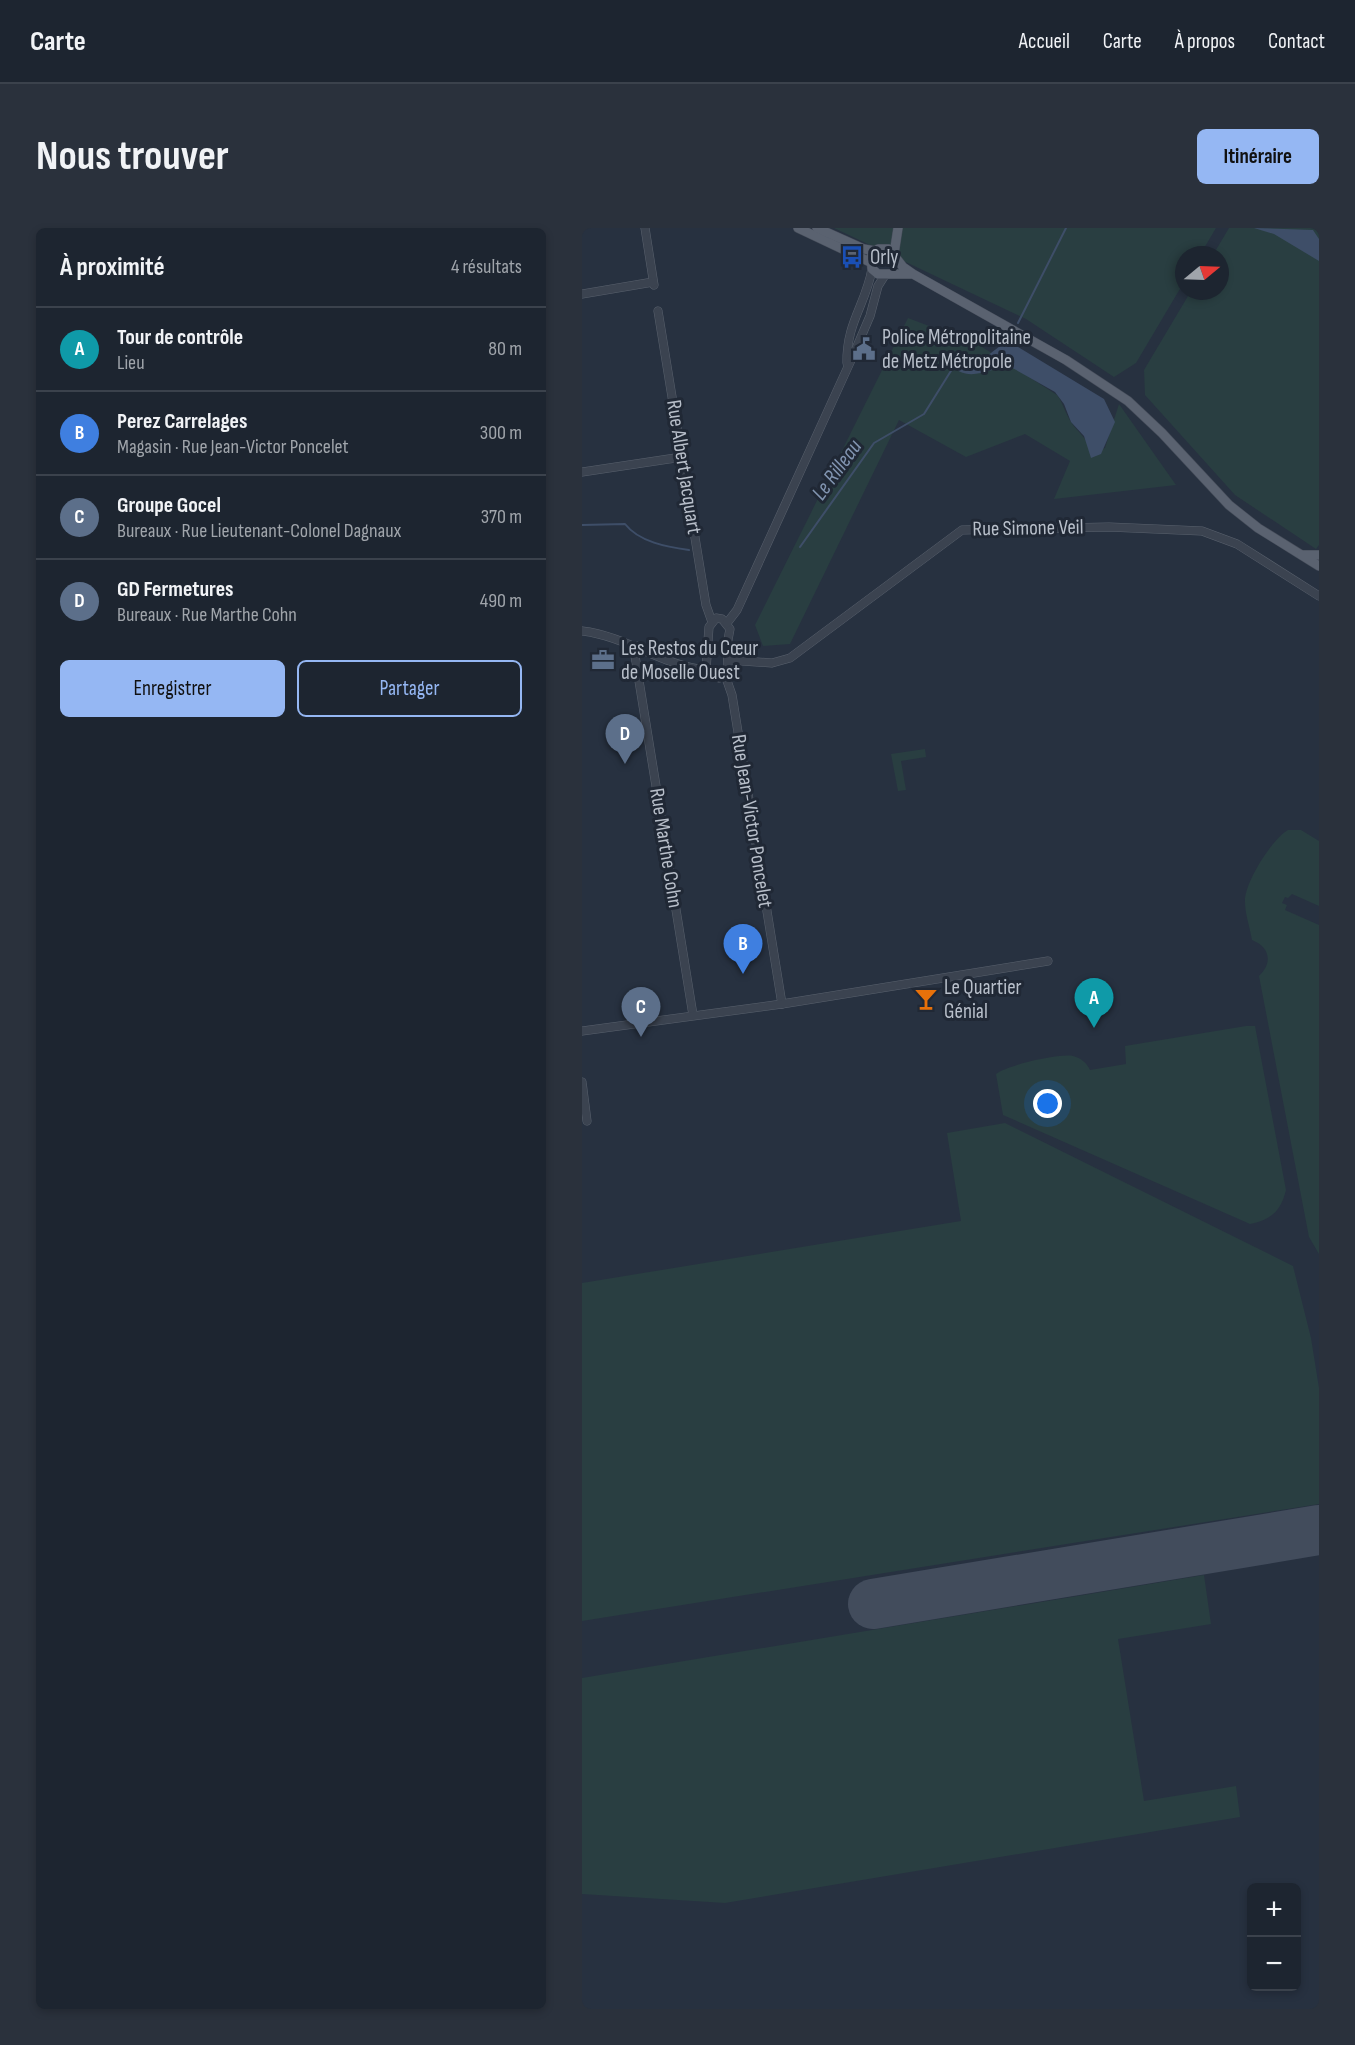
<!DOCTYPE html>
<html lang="fr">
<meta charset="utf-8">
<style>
:root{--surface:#1d2530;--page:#2a313c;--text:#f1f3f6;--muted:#a0a5ab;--line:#3b424c;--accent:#95b7f3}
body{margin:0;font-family:"Sofia Sans Condensed",sans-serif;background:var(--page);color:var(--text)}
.controls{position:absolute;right:18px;bottom:18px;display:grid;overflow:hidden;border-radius:9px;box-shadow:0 3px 9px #0003}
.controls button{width:54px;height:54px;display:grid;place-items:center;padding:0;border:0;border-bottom:2px solid var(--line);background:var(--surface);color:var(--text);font:30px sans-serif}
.compass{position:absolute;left:593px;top:18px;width:54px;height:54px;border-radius:50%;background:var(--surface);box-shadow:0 3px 9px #0003;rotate:71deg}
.you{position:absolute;left:466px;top:876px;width:21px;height:21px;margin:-15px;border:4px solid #fff;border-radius:50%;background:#1a73e8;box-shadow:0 0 0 9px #1a73e833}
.badge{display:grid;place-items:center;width:39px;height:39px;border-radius:50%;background:var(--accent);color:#fff;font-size:20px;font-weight:700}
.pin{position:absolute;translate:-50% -50px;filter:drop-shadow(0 2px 3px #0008)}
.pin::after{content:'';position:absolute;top:32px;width:21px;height:18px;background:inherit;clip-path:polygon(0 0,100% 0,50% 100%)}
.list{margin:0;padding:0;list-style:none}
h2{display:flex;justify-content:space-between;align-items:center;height:78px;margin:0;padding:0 24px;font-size:26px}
h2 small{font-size:20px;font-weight:400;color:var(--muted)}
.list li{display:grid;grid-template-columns:39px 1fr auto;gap:18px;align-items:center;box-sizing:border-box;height:84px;padding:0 24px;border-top:2px solid var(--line)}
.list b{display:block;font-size:22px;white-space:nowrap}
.list p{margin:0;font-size:20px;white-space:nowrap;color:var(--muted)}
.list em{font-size:20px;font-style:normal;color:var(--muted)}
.actions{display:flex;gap:12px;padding:18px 24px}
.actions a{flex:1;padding:14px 0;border:2px solid var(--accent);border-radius:9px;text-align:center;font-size:21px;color:var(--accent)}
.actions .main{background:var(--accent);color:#111}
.map{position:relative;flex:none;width:737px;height:1781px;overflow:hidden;border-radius:9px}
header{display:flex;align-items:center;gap:36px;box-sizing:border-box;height:84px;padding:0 30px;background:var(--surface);border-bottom:2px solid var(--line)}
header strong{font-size:28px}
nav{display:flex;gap:33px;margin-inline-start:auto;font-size:21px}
.intro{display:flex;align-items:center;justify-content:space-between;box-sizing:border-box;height:144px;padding:0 36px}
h1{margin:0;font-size:42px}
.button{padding:15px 27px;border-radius:9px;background:var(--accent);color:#111;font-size:21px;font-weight:700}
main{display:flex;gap:36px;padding:0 36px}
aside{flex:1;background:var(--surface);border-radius:9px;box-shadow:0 3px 9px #0003}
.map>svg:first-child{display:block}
</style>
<header>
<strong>Carte</strong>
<nav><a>Accueil</a><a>Carte</a><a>À propos</a><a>Contact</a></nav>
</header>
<div class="intro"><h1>Nous trouver</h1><a class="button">Itinéraire</a></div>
<main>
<aside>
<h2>À proximité<small>4 résultats</small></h2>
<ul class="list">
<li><span class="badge" style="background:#0f9aa8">A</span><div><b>Tour de contrôle</b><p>Lieu</p></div><em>80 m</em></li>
<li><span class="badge" style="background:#3f7fe0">B</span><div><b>Perez Carrelages</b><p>Magasin · Rue Jean-Victor Poncelet</p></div><em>300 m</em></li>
<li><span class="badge" style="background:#5c6f8a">C</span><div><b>Groupe Gocel</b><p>Bureaux · Rue Lieutenant-Colonel Dagnaux</p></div><em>370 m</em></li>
<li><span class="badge" style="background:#5c6f8a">D</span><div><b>GD Fermetures</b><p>Bureaux · Rue Marthe Cohn</p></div><em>490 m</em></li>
</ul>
<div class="actions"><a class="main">Enregistrer</a><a>Partager</a></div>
</aside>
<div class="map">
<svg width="737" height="1781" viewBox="0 0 737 1781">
<rect width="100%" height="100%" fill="#273140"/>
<!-- green -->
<g fill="#293e41">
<path d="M252,0H634L618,27H602V54L554,135L532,149L444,91Z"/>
<path d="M647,0H737V317L734,321L653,267L563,167L562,142L609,63H638V27H631Z"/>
<path d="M326,90L397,117L475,167C481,175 483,185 489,194C496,205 505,209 508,223L523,220L537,176L594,257L472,271L488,233L443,206L384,229L317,192L208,416L181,418L173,397Z"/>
<path d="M343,521L344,529L319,533L324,562L316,563L309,526Z"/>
<path d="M706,602H719L737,613V678L710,666L706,670L703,669L700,675L705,677L703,682L737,697V1026L727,1009L677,748C691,735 688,719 670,712C668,700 663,686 663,674C662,655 691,610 706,602Z"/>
<path d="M664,798H673L704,962C699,983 689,992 668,996L421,887L414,846C425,837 478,825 491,828C499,830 505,835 508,842L544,836L543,818Z"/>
<path d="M423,895L711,1038L729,1110L737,1160V1276L0,1393V1055L379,993L365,905Z"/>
<path d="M622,1347L629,1396L536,1411L562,1573L654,1558L658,1589L143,1675L0,1666V1450Z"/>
</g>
<!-- water -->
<g fill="#3e4e68">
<path d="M672,0L731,2L737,11V33L692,6Z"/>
<path d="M426,113L522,171L533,194L519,226L509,230L502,208L489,194L482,176L473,164L427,138C408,140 384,157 368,135L371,129C391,147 409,122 426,113Z"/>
</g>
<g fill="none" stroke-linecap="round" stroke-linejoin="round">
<!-- stream -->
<g stroke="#3e4e68" stroke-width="2">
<path d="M436,95L484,0"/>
<path d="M0,297L43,296C57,314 85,319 107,322"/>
<path d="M218,319L292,215L342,186L372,138"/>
</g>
<!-- runway -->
<path stroke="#424c5c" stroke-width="50" d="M291,1376L737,1302"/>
<!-- minor casing -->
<g stroke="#59616d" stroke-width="9">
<g id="minor">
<path d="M63,0L72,57"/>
<path d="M0,66L71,54"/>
<path d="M76,83L124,377L130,394"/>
<path d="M265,135C264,95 284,76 290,41"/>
<path d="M0,244L100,229"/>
<path d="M134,390L140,391L148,401L145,417L146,441L137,450L127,447L124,442L127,399Z"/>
<path d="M145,395L155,382L270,130L288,88L296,58L303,47"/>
<path d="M0,403C44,408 81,438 124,442"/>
<path d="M56,418L53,428L111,787"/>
<path d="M146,432L190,435L208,430L380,302L527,299L620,303L655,316L737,368"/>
<path d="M143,447L150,467L200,776"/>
<path d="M0,803L200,776L466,733"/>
<path d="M0,854L5,893"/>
</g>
</g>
<!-- major casing -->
<g stroke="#454c59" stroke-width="10">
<g id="major">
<path d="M216,0L288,34"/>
<path d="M235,0L282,21L293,23"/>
<path d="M312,26L316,0"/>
<path d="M331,46H296L290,41L289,29L296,21H307L321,39L331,46L484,132L546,173L580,205L647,277L676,300L737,338"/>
<path d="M720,327H737"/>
</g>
</g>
<!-- minor -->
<use href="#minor" stroke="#3b4350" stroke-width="8"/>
<!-- major -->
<use href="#major" stroke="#5a6270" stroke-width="9"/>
</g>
<!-- icons -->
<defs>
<g id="bus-bare" transform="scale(1.8)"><path d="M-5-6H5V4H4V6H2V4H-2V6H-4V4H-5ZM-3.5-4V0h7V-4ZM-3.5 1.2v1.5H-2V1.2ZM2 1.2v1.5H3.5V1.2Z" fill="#1a4fb4" stroke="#202835" stroke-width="2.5" paint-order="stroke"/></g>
<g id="civic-bare" transform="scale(1.8)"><path d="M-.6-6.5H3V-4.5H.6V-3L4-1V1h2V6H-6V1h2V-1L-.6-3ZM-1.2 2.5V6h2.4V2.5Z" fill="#5c6f8a" stroke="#202835" stroke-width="2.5" paint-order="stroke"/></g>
<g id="office-bare" transform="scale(1.8)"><path d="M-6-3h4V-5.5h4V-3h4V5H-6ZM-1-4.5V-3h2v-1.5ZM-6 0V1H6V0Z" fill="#5c6f8a" stroke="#202835" stroke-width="2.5" paint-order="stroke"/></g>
<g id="bar-bare" transform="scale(1.8)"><path d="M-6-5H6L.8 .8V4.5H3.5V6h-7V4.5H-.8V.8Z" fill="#e8710a" stroke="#202835" stroke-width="2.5" paint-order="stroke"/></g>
</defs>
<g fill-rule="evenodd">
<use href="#bus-bare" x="270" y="29"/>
<use href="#civic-bare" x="282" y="121"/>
<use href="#office-bare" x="21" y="432"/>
<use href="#bar-bare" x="344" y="771"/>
</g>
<g text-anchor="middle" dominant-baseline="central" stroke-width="6" stroke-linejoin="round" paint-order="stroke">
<!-- poi labels -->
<g font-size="21" fill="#b8bfca" stroke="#202835" text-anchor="start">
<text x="288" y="29">Orly</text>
<text x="300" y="109">Police Métropolitaine<tspan x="300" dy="24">de Metz Métropole</tspan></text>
<text x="39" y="420">Les Restos du Cœur<tspan x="39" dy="24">de Moselle Ouest</tspan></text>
<text x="362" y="759">Le Quartier<tspan x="362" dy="24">Génial</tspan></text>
</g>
<!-- street labels -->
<g font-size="21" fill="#b8bfca" stroke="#202835">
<text transform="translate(102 239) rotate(81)">Rue Albert Jacquart</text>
<text transform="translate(446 300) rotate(-1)">Rue Simone Veil</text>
<text transform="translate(170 593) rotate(81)">Rue Jean-Victor Poncelet</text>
<text transform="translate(84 620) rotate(81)">Rue Marthe Cohn</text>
</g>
<!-- water labels -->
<g font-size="22" font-style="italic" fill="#8194b0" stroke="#202835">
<text transform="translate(255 242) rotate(-54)">Le Rilleau</text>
</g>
</g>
</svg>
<div class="controls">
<button>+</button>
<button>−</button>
</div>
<svg class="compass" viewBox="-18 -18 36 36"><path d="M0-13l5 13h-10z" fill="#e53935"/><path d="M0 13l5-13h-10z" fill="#a0a5ab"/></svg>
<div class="you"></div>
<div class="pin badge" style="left:512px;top:800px;background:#0f9aa8">A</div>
<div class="pin badge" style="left:161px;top:746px;background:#3f7fe0">B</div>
<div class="pin badge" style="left:59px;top:809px;background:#5c6f8a">C</div>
<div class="pin badge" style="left:43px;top:536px;background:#5c6f8a">D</div>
</div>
</main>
